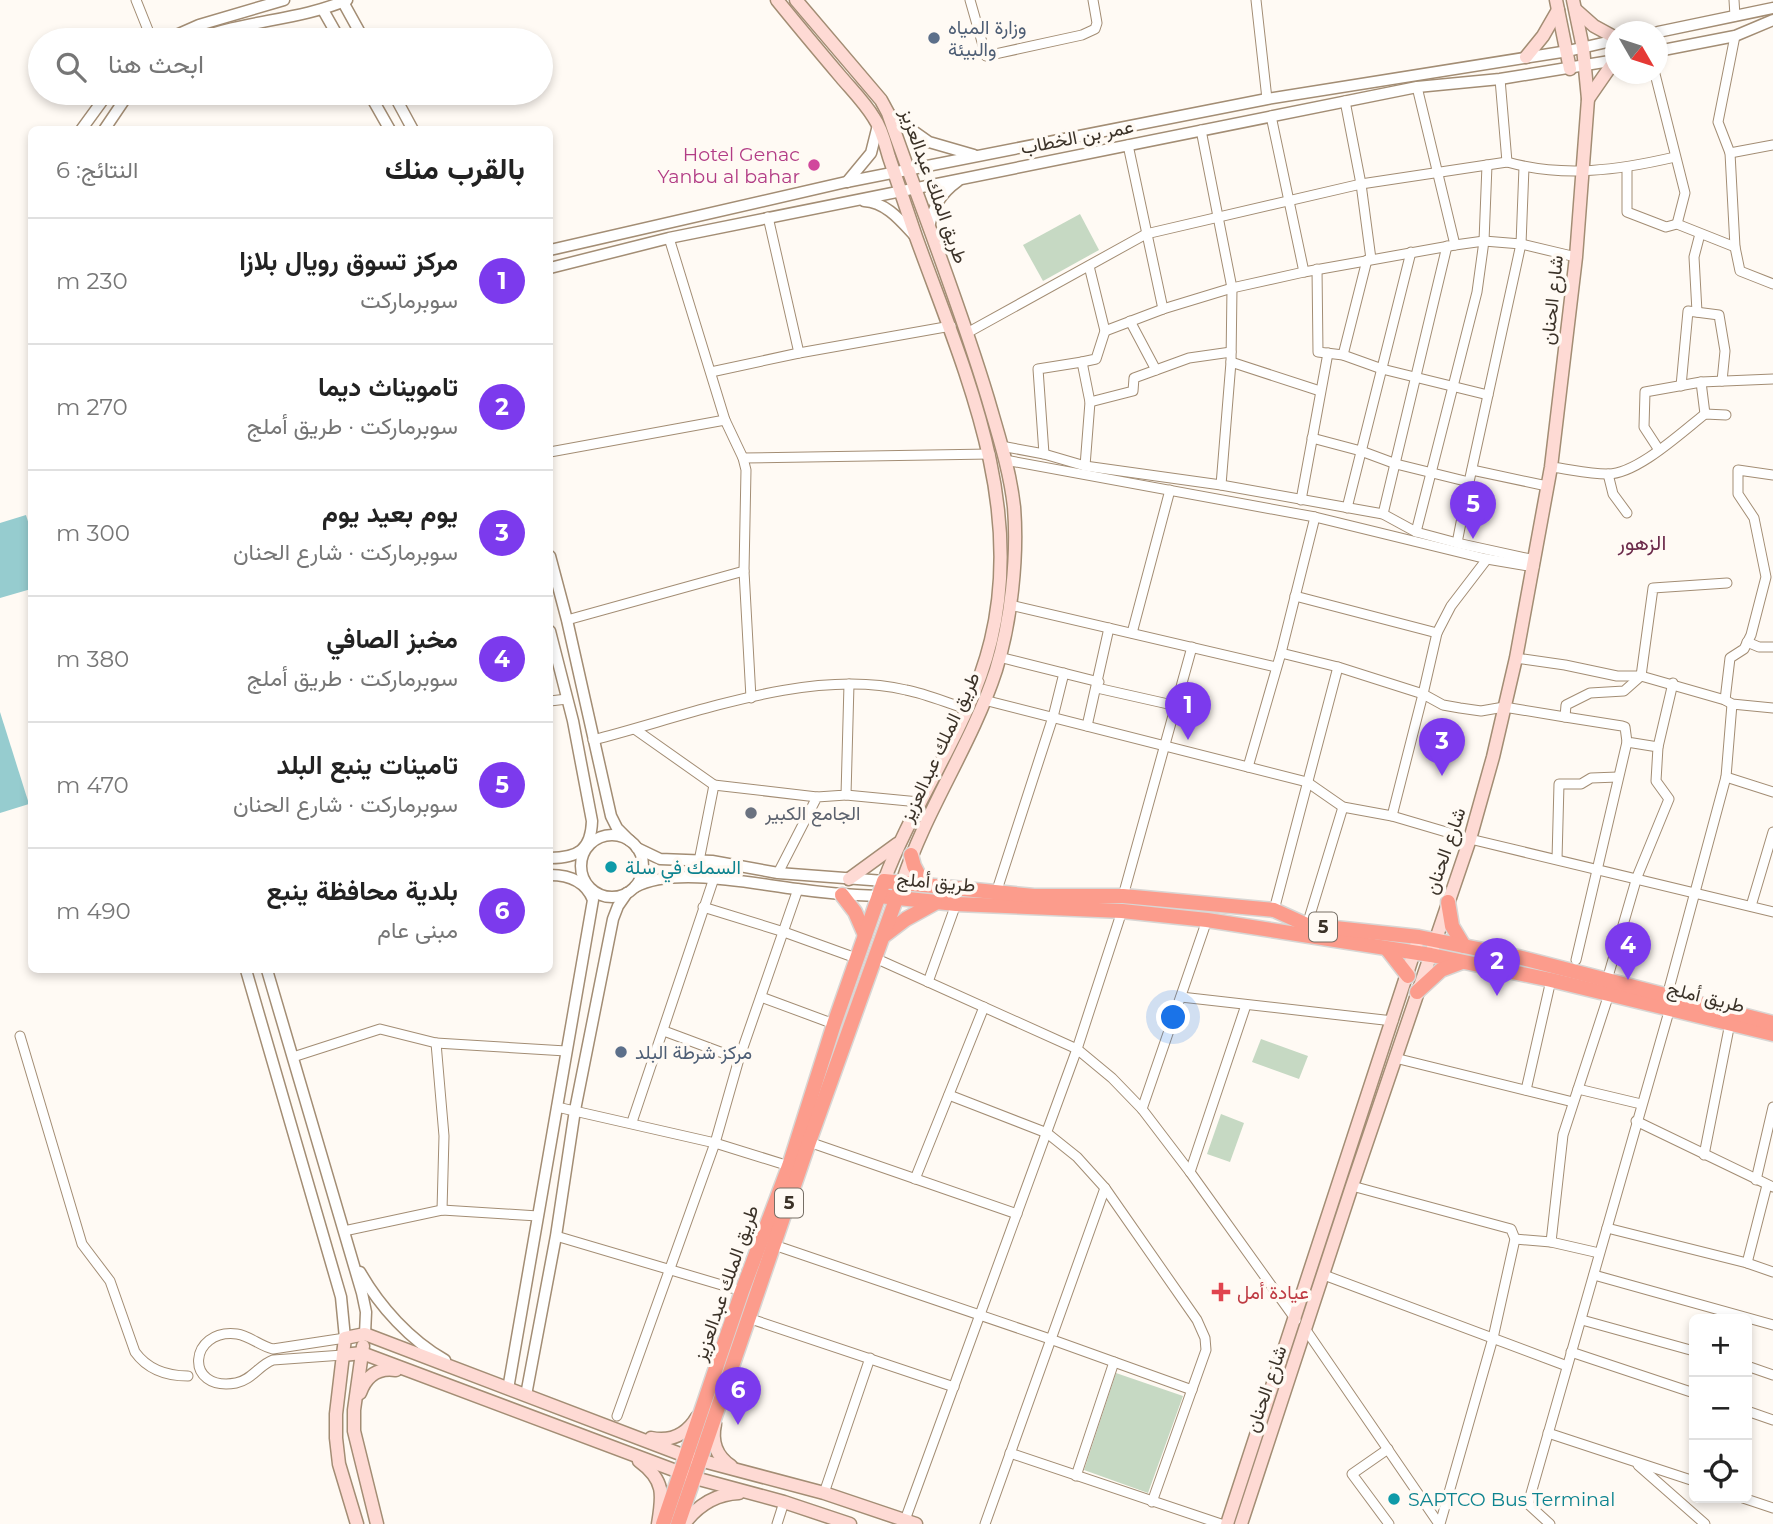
<!DOCTYPE html>
<html lang="ar">
<meta charset="utf-8">
<style>
:root{--surface:#fff;--page:#f2f2f2;--text:#222;--muted:#767676;--line:#e0e0e0;--accent:#7c3aed}
body{margin:0;font-family:Montserrat,Vazirmatn,sans-serif;background:var(--page);color:var(--text);direction:rtl}
.controls{position:absolute;right:21px;bottom:21px;display:grid;overflow:hidden;border-radius:10px;box-shadow:0 4px 10px #0003}
.controls button{width:63px;height:63px;display:grid;place-items:center;padding:0;border:0;border-bottom:2px solid var(--line);background:var(--surface);color:var(--text);font:35px sans-serif}
.compass{position:absolute;left:1605px;top:21px;width:63px;height:63px;border-radius:50%;background:var(--surface);box-shadow:0 4px 10px #0003;rotate:129deg}
.you{position:absolute;left:1174px;top:1018px;width:24px;height:24px;margin:-18px;border:5px solid #fff;border-radius:50%;background:#1a73e8;box-shadow:0 0 0 10px #1a73e833}
.badge{display:grid;place-items:center;width:46px;height:46px;border-radius:50%;background:var(--accent);color:#fff;font-size:23px;font-weight:700}
.pin{position:absolute;translate:-50% -58px;filter:drop-shadow(0 2px 4px #0008)}
.pin::after{content:'';position:absolute;top:37px;width:24px;height:21px;background:inherit;clip-path:polygon(0 0,100% 0,50% 100%)}
.list{margin:0;padding:0;list-style:none}
h2{display:flex;justify-content:space-between;align-items:center;height:91px;margin:0;padding:0 28px;font-size:30px}
h2 small{font-size:23px;font-weight:400;color:var(--muted)}
.list li{display:grid;grid-template-columns:46px 1fr auto;gap:21px;align-items:center;box-sizing:border-box;height:126px;padding:0 28px;border-top:2px solid var(--line)}
.list b{display:block;font-size:26px;white-space:nowrap}
.list p{margin:0;font-size:23px;white-space:nowrap;color:var(--muted)}
.list em{font-size:23px;font-style:normal;color:var(--muted)}
.icon{flex:none;width:38px;height:38px;fill:none;stroke:currentColor;stroke-width:2;stroke-linecap:round;stroke-linejoin:round}
.map{position:relative;flex:none;width:1773px;height:1524px;overflow:hidden;direction:ltr}
.search{position:absolute;background:var(--surface);box-shadow:0 4px 10px #0003;left:28px;top:28px;width:525px;height:77px;display:flex;align-items:center;gap:18px;box-sizing:border-box;padding:0 24px;border-radius:38px;color:var(--muted);font-size:26px}
.panel{position:absolute;background:var(--surface);box-shadow:0 4px 10px #0003;left:28px;top:126px;width:525px;height:847px;border-radius:10px;direction:rtl}
.map>svg:first-child{display:block}
</style>
<div class="map">
<svg width="1773" height="1524" viewBox="0 0 1773 1524">
<rect width="100%" height="100%" fill="#fffaf4"/>
<!-- green -->
<g fill="#c6d9c3">
<path d="M1080,214L1099,250L1043,281L1023,245Z"/>
<path d="M1261,1039L1308,1056L1299,1079L1252,1062Z"/>
<path d="M1221,1114L1244,1123L1230,1162L1207,1154Z"/>
<path d="M1116,1373L1183,1396L1148,1493L1084,1470Z"/>
</g>
<!-- water -->
<g fill="#96cccf">
<path d="M26,515L31,531V589L0,598V523Z"/>
<path d="M0,712L29,804L0,813Z"/>
</g>
<g fill="none" stroke-linecap="round" stroke-linejoin="round">
<!-- minor casing -->
<g stroke="#a38d74" stroke-width="11">
<g id="minor">
<path d="M136,0L152,40"/>
<path d="M970,0L986,56L1082,35L1095,29L1097,23L1093,0"/>
<path d="M1256,0L1267,99"/>
<path d="M1734,0L1735,16"/>
<path d="M1735,36L1718,122L1730,153L1735,247L1740,271L1773,284"/>
<path d="M1655,74L1685,193L1677,224"/>
<path d="M1500,79L1507,162"/>
<path d="M1417,87L1455,245"/>
<path d="M1345,101L1361,184L1371,259"/>
<path d="M1271,116L1304,272"/>
<path d="M1201,130L1232,288L1231,362L1221,485"/>
<path d="M1128,145L1163,309"/>
<path d="M1730,153L1773,145"/>
<path d="M1627,168V212L1666,227L1677,224L1735,247"/>
<path d="M768,217L799,353"/>
<path d="M669,238L725,420L743,458L746,470L744,571L751,698"/>
<path d="M1317,269L1318,352L1343,355L1382,369L1488,395"/>
<path d="M1697,312L1694,257L1700,234"/>
<path d="M1130,321L1156,370"/>
<path d="M1105,331L1163,309L1232,288L1304,272L1455,245L1484,241L1521,244L1576,257"/>
<path d="M967,333L1146,234L1361,184L1507,162C1564,178 1619,170 1675,157"/>
<path d="M1343,355L1367,260"/>
<path d="M1082,362L1096,359L1105,331L1089,266"/>
<path d="M1231,362L1320,391"/>
<path d="M711,372L799,353L951,326"/>
<path d="M1701,382L1705,414"/>
<path d="M1681,386L1688,311L1719,315L1725,351L1722,381"/>
<path d="M1090,402L1133,391L1134,378L1189,358L1231,352"/>
<path d="M1312,438L1361,451L1396,464L1469,482"/>
<path d="M1001,446L1044,454L1085,466L1221,485L1383,514L1416,532L1457,543L1535,560"/>
<path d="M1659,450L1644,427L1645,392L1701,382L1773,379"/>
<path d="M550,452L725,420"/>
<path d="M1044,454L1038,369L1082,362L1090,402L1085,466"/>
<path d="M743,458L990,454"/>
<path d="M1005,460L1315,517L1487,559L1534,567"/>
<path d="M1551,467C1569,469 1588,474 1607,474C1636,475 1682,432 1705,414L1726,415"/>
<path d="M1472,470L1547,486"/>
<path d="M1608,474L1613,494L1627,513"/>
<path d="M1301,500L1328,353"/>
<path d="M1347,508L1411,252"/>
<path d="M1383,514L1447,246"/>
<path d="M1416,532L1477,292L1484,241L1487,165"/>
<path d="M1457,543L1469,482L1521,244L1524,167"/>
<path d="M1295,596L1437,633L1423,694L1443,705L1460,708L1481,711L1504,707L1565,717L1566,705L1590,693L1624,691L1641,676L1653,588L1727,583"/>
<path d="M1010,605L1276,667"/>
<path d="M567,620L744,571"/>
<path d="M1132,633L1170,490"/>
<path d="M1437,633L1451,606L1487,559"/>
<path d="M1747,642L1759,647H1773"/>
<path d="M1281,653L1338,667L1423,694L1392,816"/>
<path d="M999,657L1099,682"/>
<path d="M1516,658L1565,665L1617,676H1641L1725,700L1732,704L1773,708"/>
<path d="M1097,688L1177,706"/>
<path d="M984,700L1307,782L1343,807L1392,816L1470,839L1773,912"/>
<path d="M1725,700L1730,658L1744,649L1751,635L1766,577L1754,518L1738,494V470L1773,475"/>
<path d="M550,701L567,699"/>
<path d="M1565,717L1622,726L1625,727L1627,742L1658,747L1656,781L1669,799L1637,877L1607,980"/>
<path d="M1087,726L1109,628"/>
<path d="M636,730L714,785L699,861"/>
<path d="M593,740C688,716 809,667 906,690C927,694 947,703 967,709"/>
<path d="M1658,747L1673,683"/>
<path d="M1248,767L1281,653L1315,517"/>
<path d="M1726,777L1773,792"/>
<path d="M714,785L817,797"/>
<path d="M846,795L919,802"/>
<path d="M1557,859L1559,784H1581L1591,778L1618,777"/>
<path d="M778,873L817,797L846,795L849,684"/>
<path d="M996,893L1053,717L1064,673"/>
<path d="M1123,896L1192,647"/>
<path d="M1751,906L1773,832"/>
<path d="M703,907L784,932L856,958"/>
<path d="M1274,910L1338,667"/>
<path d="M1307,925L1343,807"/>
<path d="M875,958L1077,1049L1112,1078L1142,1109L1190,1172L1296,1320"/>
<path d="M1576,960L1627,742"/>
<path d="M928,982L956,904"/>
<path d="M1667,996L1726,777L1732,704"/>
<path d="M761,997L834,1024"/>
<path d="M1181,997L1393,1021"/>
<path d="M664,1031L739,1059"/>
<path d="M20,1036L82,1244L110,1281L135,1352C148,1370 166,1376 188,1376"/>
<path d="M436,1043L444,1136L442,1210"/>
<path d="M293,1057L380,1029L436,1043L566,1051"/>
<path d="M1395,1058L1573,1102"/>
<path d="M1578,1089L1641,1104"/>
<path d="M1526,1090L1551,980"/>
<path d="M949,1095L1047,1133L1077,1157L1105,1188L1197,1320L1205,1338L1206,1350L1152,1502"/>
<path d="M557,1107L715,1143L789,1166"/>
<path d="M1142,1109L1207,920"/>
<path d="M1636,1121L1773,1187"/>
<path d="M632,1122L714,878"/>
<path d="M809,1142L1017,1214"/>
<path d="M1704,1155L1730,1023"/>
<path d="M1190,1172L1246,1005"/>
<path d="M915,1179L984,1007"/>
<path d="M1756,1180L1773,1107"/>
<path d="M1352,1186L1511,1229L1515,1239L1493,1338L1440,1524"/>
<path d="M1607,1228L1747,1263L1773,1272"/>
<path d="M344,1231L442,1210L538,1216"/>
<path d="M556,1236L742,1291"/>
<path d="M1515,1239L1551,1242L1599,1253"/>
<path d="M1551,1242L1563,1135L1609,994"/>
<path d="M774,1245L1050,1339L1192,1390"/>
<path d="M1747,1263L1767,1185"/>
<path d="M1324,1275L1567,1366"/>
<path d="M1594,1275L1773,1325"/>
<path d="M748,1318L954,1387"/>
<path d="M1582,1320L1694,1351"/>
<path d="M1306,1330L1439,1524"/>
<path d="M1571,1352L1694,1393"/>
<path d="M343,1355L273,1360C259,1365 252,1380 236,1383C183,1392 189,1328 237,1334C250,1336 260,1346 273,1349L345,1338"/>
<path d="M1747,1366L1773,1375"/>
<path d="M1747,1411L1773,1420"/>
<path d="M617,1416L715,1143L739,1059L798,889"/>
<path d="M1548,1433L1694,1481"/>
<path d="M1388,1449L1352,1474L1389,1524"/>
<path d="M1010,1453L1221,1524"/>
<path d="M1638,1465L1705,1524"/>
<path d="M1076,1476L1114,1362"/>
<path d="M824,1493L870,1358"/>
<path d="M1743,1498L1773,1508"/>
<path d="M905,1520L1077,1049L1122,911"/>
<path d="M777,1524L784,1502"/>
<path d="M985,1524L1105,1188"/>
<path d="M1550,1524L1528,1504L1670,1008"/>
</g>
</g>
<!-- tertiary casing -->
<g stroke="#a38d74" stroke-width="13">
<g id="tertiary">
<path d="M343,2L364,40"/>
<path d="M323,10L340,40"/>
<path d="M1658,32L1773,8"/>
<path d="M165,40L199,25L284,0"/>
<path d="M195,40C244,20 298,21 347,0"/>
<path d="M1658,51L1735,36L1773,20"/>
<path d="M369,93L390,130"/>
<path d="M393,93L413,130"/>
<path d="M888,113L929,142L974,155"/>
<path d="M81,130L108,93"/>
<path d="M104,130L129,93"/>
<path d="M847,182L871,153L878,125"/>
<path d="M864,201C886,202 901,221 915,236"/>
<path d="M929,228C933,207 940,194 958,181"/>
<path d="M550,250L846,182L1267,99L1568,51L1616,40"/>
<path d="M550,268L669,238L1417,87L1500,79L1616,60"/>
<path d="M550,556L567,620L611,816L617,828L630,841"/>
<path d="M550,631L573,721L592,821C591,850 578,858 550,858"/>
<circle cx="612" cy="866" r="31"/>
<path d="M637,848L660,859L712,861L778,873L884,881"/>
<path d="M635,887C674,866 754,884 797,889C824,893 851,895 879,896"/>
<path d="M246,970L341,1297L345,1338"/>
<path d="M267,970L362,1293L366,1312L365,1334"/>
<path d="M360,1272C380,1307 410,1340 445,1360"/>
<path d="M508,1389L593,900C586,882 570,875 550,875"/>
<path d="M526,1395L556,1236L575,1110L613,919L618,906L627,893"/>
</g>
</g>
<!-- secondary casing -->
<g stroke="#a38d74" stroke-width="15">
<g id="secondary">
<path d="M777,0C798,26 819,51 841,77C852,90 865,103 874,118C882,129 885,144 889,157C898,184 907,211 916,237C963,367 1025,500 991,640C970,727 915,798 884,881"/>
<path d="M796,0L881,100L888,113C921,208 959,302 988,399C998,434 1010,470 1014,507C1018,557 1011,622 996,670C972,744 926,809 902,883"/>
<path d="M1556,0L1570,69"/>
<path d="M1576,10L1594,26L1616,38"/>
<path d="M1526,57L1543,36L1558,10"/>
<path d="M1588,99L1615,60"/>
<path d="M849,879L897,844"/>
<path d="M363,1346L354,1410V1431L377,1524"/>
<path d="M343,1355L362,1353L695,1478L784,1502L850,1524"/>
<path d="M360,1393C366,1376 378,1367 396,1370"/>
<path d="M715,1424C711,1442 716,1456 731,1466"/>
<path d="M651,1438C671,1442 687,1434 697,1417"/>
<path d="M639,1461C665,1480 663,1495 658,1524"/>
<path d="M357,1524L339,1464L336,1438V1414L345,1338L365,1334L688,1457L824,1493L916,1524"/>
<path d="M684,1524C698,1505 715,1494 739,1493"/>
<path d="M1227,1524L1419,937"/>
<path d="M1241,1524L1352,1186L1470,839L1493,757L1516,658L1551,467L1576,257L1588,99L1583,48L1573,0"/>
</g>
</g>
<!-- trunk casing -->
<g stroke="#d8d6d4" stroke-width="17">
<g id="trunk">
<path d="M911,855L914,866L924,885"/>
<path d="M842,895L855,912L865,935"/>
<path d="M879,896L956,904L1122,911L1207,920L1431,955L1551,980L1773,1034"/>
<path d="M1448,902L1452,926L1464,946"/>
<path d="M885,935L906,919L935,903"/>
<path d="M1387,949L1408,976"/>
<path d="M1417,992L1441,970L1462,962"/>
<path d="M663,1524L742,1291L789,1166L834,1024L884,881L1034,896H1123L1274,910L1307,925L1419,937L1518,957L1773,1023"/>
<path d="M678,1524L809,1142L899,891"/>
</g>
</g>
<!-- minor -->
<use href="#minor" stroke="#fff" stroke-width="9"/>
<!-- tertiary -->
<use href="#tertiary" stroke="#fff" stroke-width="10"/>
<!-- secondary -->
<use href="#secondary" stroke="#fedad4" stroke-width="12"/>
<!-- trunk -->
<use href="#trunk" stroke="#fc9c8c" stroke-width="14"/>
</g>
<!-- markers -->
<g fill="#5c6f8a" stroke="#fffaf4" stroke-width="2.5">
<circle cx="934" cy="38" r="7"/>
<circle cx="621" cy="1052" r="7"/>
</g>
<circle fill="#d1479c" stroke="#fffaf4" stroke-width="2.5" cx="814" cy="165" r="7"/>
<circle fill="#6b7280" stroke="#fffaf4" stroke-width="2.5" cx="751" cy="813" r="7"/>
<g fill="#0f9aa8" stroke="#fffaf4" stroke-width="2.5">
<circle cx="611" cy="867" r="7"/>
<circle cx="1394" cy="1499" r="7"/>
</g>
<path fill="#e0444e" stroke="#fffaf4" stroke-width="2.5" d="M1217.5 1281.5h7v7h7v7h-7v7h-7v-7h-7v-7h7z"/>
<g text-anchor="middle" dominant-baseline="central" stroke-width="7" stroke-linejoin="round" paint-order="stroke">
<!-- shield labels -->
<g fill="#fffaf4" stroke="#766e65" stroke-width="2">
<rect x="1309" y="912.5" width="28" height="29" rx="5"/>
<rect x="775" y="1188.5" width="28" height="29" rx="5"/>
</g>
<g font-size="18" font-weight="bold" fill="#3b3228">
<text x="1323" y="927">5</text>
<text x="789" y="1203">5</text>
</g>
<!-- service labels -->
<g font-size="19" fill="#4e5e75" stroke="#fffaf4" text-anchor="start">
<text x="948" y="27">وزارة المياه<tspan x="948" dy="22">والبيئة</tspan></text>
<text x="635" y="1052">مركز شرطة البلد</text>
</g>
<!-- street labels -->
<g font-size="19" fill="#3b3228" stroke="#fffaf4">
<text transform="translate(1077 137) rotate(-11)">عمر بن الخطاب</text>
<text transform="translate(934 186) rotate(70)">طريق الملك عبدالعزيز</text>
<text transform="translate(1552 300) rotate(-84)">شارع الحنان</text>
<text transform="translate(940 747) rotate(-65)">طريق الملك عبدالعزيز</text>
<text transform="translate(1445 851) rotate(-71)">شارع الحنان</text>
<text transform="translate(936 882) rotate(5)">طريق أملج</text>
<text transform="translate(1706 997) rotate(14)">طريق أملج</text>
<text transform="translate(726 1283) rotate(-71)">طريق الملك عبدالعزيز</text>
<text transform="translate(1266 1389) rotate(-71)">شارع الحنان</text>
</g>
<!-- hotel labels -->
<g font-size="19" fill="#b23c85" stroke="#fffaf4" text-anchor="end">
<text x="800" y="154">Hotel Genac<tspan x="800" dy="22">Yanbu al bahar</tspan></text>
</g>
<!-- worship labels -->
<g font-size="19" fill="#5b616d" stroke="#fffaf4" text-anchor="start">
<text x="765" y="813">الجامع الكبير</text>
</g>
<!-- culture labels -->
<g font-size="19" fill="#0d838f" stroke="#fffaf4" text-anchor="start">
<text x="625" y="867">السمك في سلة</text>
<text x="1408" y="1499">SAPTCO Bus Terminal</text>
</g>
<!-- health labels -->
<g font-size="19" fill="#be3a42" stroke="#fffaf4" text-anchor="start">
<text x="1237" y="1292">عيادة أمل</text>
</g>
<!-- neighbourhood labels -->
<g font-size="21" fill="#6c2b4b" stroke="#fffaf4">
<text x="1642" y="542">الزهور</text>
</g>
</g>
</svg>
<div class="controls">
<button>+</button>
<button>−</button>
<button><svg class="icon" aria-label="locate" viewBox="0 0 24 24"><circle cx="12" cy="12" r="6"/><path d="M12 2v4M12 18v4M2 12h4M18 12h4"/></svg></button>
</div>
<svg class="compass" viewBox="-18 -18 36 36"><path d="M0-13l5 13h-10z" fill="#e53935"/><path d="M0 13l5-13h-10z" fill="#767676"/></svg>
<div class="you"></div>
<div class="pin badge" style="left:1188px;top:740px">1</div>
<div class="pin badge" style="left:1497px;top:996px">2</div>
<div class="pin badge" style="left:1442px;top:776px">3</div>
<div class="pin badge" style="left:1628px;top:980px">4</div>
<div class="pin badge" style="left:1473px;top:539px">5</div>
<div class="pin badge" style="left:738px;top:1425px">6</div>
<div class="search"><svg class="icon" aria-label="search" viewBox="0 0 24 24"><circle cx="10" cy="10" r="6"/><path d="M15 15l6 6"/></svg>ابحث هنا</div>
<section class="panel">
<h2>بالقرب منك<small>النتائج: 6</small></h2>
<ul class="list">
<li><span class="badge">1</span><div><b>مركز تسوق رويال بلازا</b><p>سوبرماركت</p></div><em>230 m</em></li>
<li><span class="badge">2</span><div><b>تامويناث ديما</b><p>سوبرماركت · طريق أملج</p></div><em>270 m</em></li>
<li><span class="badge">3</span><div><b>يوم بعيد يوم</b><p>سوبرماركت · شارع الحنان</p></div><em>300 m</em></li>
<li><span class="badge">4</span><div><b>مخبز الصافي</b><p>سوبرماركت · طريق أملج</p></div><em>380 m</em></li>
<li><span class="badge">5</span><div><b>تامينات ينبع البلد</b><p>سوبرماركت · شارع الحنان</p></div><em>470 m</em></li>
<li><span class="badge">6</span><div><b>بلدية محافظة ينبع</b><p>مبنى عام</p></div><em>490 m</em></li>
</ul>
</section>
</div>
